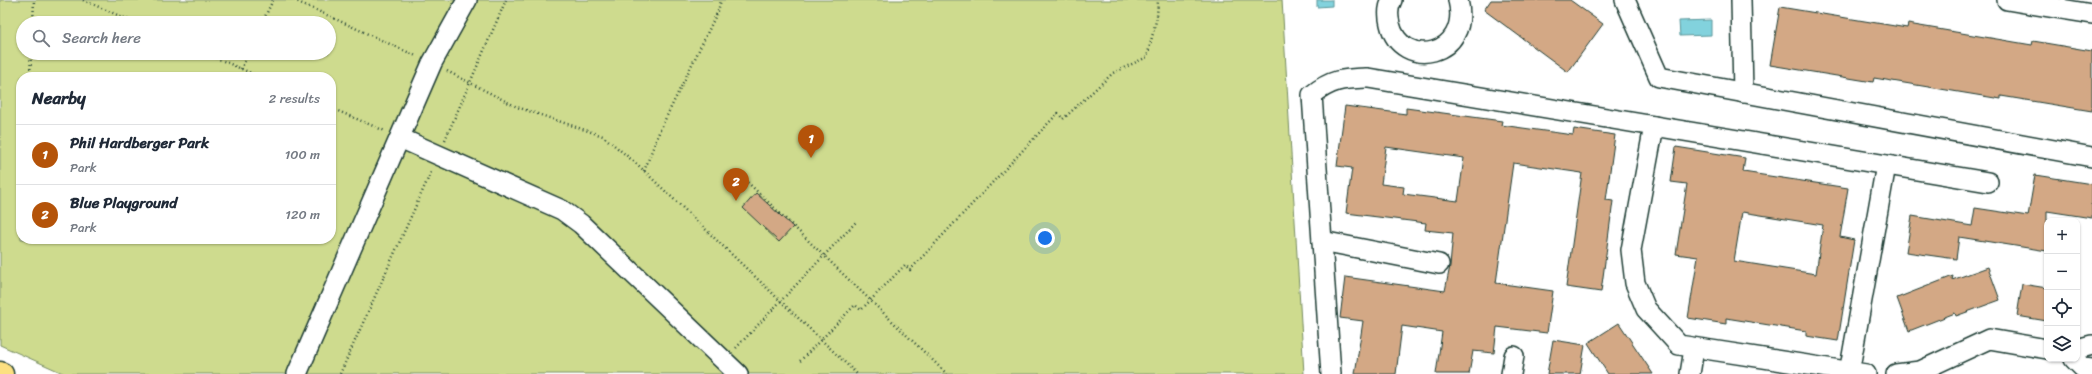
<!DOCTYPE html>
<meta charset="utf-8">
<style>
:root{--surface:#fff;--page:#f2f2f3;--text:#1f2937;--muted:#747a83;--line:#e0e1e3;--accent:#b45309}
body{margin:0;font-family:Sriracha,sans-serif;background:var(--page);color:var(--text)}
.controls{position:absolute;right:12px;bottom:12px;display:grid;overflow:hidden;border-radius:8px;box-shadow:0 1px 3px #0004}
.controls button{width:36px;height:36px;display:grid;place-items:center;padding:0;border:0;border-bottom:1px solid var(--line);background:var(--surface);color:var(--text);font:20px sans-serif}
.you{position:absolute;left:1045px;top:238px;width:14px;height:14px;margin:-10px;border:3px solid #fff;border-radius:50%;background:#1a73e8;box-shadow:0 0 0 6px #1a73e833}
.badge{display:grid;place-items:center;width:26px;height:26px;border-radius:50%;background:var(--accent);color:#fff;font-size:13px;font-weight:700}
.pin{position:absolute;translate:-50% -33px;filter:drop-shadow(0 1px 2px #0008)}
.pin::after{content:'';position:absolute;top:21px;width:14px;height:12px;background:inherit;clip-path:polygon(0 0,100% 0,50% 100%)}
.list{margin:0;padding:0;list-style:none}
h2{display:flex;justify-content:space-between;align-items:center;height:52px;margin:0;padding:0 16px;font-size:17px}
h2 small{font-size:13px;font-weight:400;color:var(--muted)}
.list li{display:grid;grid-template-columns:26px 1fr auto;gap:12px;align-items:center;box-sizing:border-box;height:60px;padding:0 16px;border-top:1px solid var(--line)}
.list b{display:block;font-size:15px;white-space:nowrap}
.list p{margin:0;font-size:13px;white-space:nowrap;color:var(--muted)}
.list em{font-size:13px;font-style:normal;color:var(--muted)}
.icon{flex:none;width:22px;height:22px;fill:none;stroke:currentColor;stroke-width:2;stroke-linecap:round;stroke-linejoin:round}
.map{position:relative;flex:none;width:2092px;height:374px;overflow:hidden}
.search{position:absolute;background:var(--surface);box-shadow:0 1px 3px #0004;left:16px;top:16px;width:320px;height:44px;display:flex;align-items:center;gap:10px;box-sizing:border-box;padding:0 14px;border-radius:22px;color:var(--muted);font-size:15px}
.panel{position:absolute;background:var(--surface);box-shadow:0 1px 3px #0004;left:16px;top:72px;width:320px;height:172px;border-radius:16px}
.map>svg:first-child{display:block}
</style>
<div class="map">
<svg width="2092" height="374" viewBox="0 0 2092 374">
<rect width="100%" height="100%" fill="#fff"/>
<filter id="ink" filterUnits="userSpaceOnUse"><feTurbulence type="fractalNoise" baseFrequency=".025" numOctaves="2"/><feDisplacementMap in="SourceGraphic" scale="8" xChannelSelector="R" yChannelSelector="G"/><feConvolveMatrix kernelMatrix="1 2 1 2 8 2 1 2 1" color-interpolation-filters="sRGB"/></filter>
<g filter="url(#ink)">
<!-- green -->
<path fill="#cedb8e" stroke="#768c61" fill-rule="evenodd" d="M0,0H1282L1304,374H65L0,345ZM23,23H329V53H23ZM21,77H331V239H21Z"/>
<!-- water -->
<g fill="#82d2dd" stroke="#5a9699">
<path d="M1317,0H1332V6L1317,7Z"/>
<path d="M1711,20V35L1680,36L1679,21Z"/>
</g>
<!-- building -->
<g fill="#d3a885" stroke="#1f3d34" fill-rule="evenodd">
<path d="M1491,0H1570L1603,24L1568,72L1484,10Z"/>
<path d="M1780,7L1907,28L1908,24L2032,45L2033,41L2092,51V111L2001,96V99L1874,78L1873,82L1770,65Z"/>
<path d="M1345,106L1406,114V108L1502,121L1501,125L1573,135L1574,129L1615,135L1606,200L1613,201L1601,292L1566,287L1582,173L1513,163L1496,283L1553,291L1547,333L1497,327L1494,353L1473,351L1469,374H1436L1442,332L1402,326L1396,374H1355L1363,321L1340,318L1345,277L1445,291L1450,266L1453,233L1425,230L1426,223L1346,213L1352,168L1337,166ZM1386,147L1464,158L1458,201L1403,194L1404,187L1381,184Z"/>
<path d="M1676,147L1745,158L1743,172L1848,188L1840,237L1854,240L1838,341L1806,336V331L1726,318V324L1688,318L1698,257L1676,254L1687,184L1671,182ZM1742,212L1823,225L1816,274L1734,261Z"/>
<path d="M2035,175L2092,184V218L2047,211V251L1959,237L1956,259L1906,252L1912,216L1972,226L1975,208L2028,216Z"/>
<path d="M756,193L793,227L779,242L743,208Z"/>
<path d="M1988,267L2000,300L1956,316L1955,313L1909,331L1897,298L1953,276L1952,280Z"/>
<path d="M2022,284L2047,288V321L2017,316Z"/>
<path d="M1619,323L1653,374H1608L1588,343Z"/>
<path d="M1553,340L1585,345L1580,374H1547Z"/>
</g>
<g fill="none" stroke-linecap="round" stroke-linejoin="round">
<!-- minor casing -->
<g stroke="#1f3d34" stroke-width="22">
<g id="minor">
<path d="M1392,0C1388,7 1388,16 1390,24C1401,71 1472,57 1458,0"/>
<path d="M1625,0L1659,77L2092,157"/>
<path d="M1741,0L1743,93"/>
<path d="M2007,0L2092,14"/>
<path d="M1654,126L1631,250L1635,283L1646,309L1679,345L1866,374"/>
<path d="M400,138L562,210L581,224L738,374"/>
<path d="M1322,241L1439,264"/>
<path d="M2077,349L2092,345"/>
<path d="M2074,359L2083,368L2092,369"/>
<path d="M1849,373L1886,165"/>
<path d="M297,374L432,63L467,0"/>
<path d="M1331,374L1312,95C1332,79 1342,79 1368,78L1988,182"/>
<path d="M1511,374L1514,356"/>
<path d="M1690,374L1694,349"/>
<path d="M1896,374L1920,371L1989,339L2047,349"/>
</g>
</g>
<!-- major casing -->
<g stroke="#1f3d34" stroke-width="25">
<path id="major" d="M0,373L2,374"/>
</g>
<!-- path -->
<g stroke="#1f3d34" stroke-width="2.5" stroke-dasharray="1 3" stroke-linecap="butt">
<path d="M83,0L136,23"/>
<path d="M294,0L416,56"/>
<path d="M33,23L34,0"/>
<path d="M262,23L273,0"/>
<path d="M205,53L260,77"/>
<path d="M241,69L249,53"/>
<path d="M447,71L517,107L603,136L638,165L857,374"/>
<path d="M30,77L31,53"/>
<path d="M331,108L385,131"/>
<path d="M445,140L506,0"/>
<path d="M644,171L660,130L718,11L721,0"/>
<path d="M739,174L947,374"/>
<path d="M736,348L856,222"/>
<path d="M800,361L855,305L861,310L905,265L910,270L1058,113L1063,119L1113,73L1147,57L1157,17L1158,0"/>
<path d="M340,374L432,170"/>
</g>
<!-- minor -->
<use href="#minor" stroke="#fff" stroke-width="19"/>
<!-- major -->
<use href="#major" stroke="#fce080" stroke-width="22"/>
</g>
</g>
</svg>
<div class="controls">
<button>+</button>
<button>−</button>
<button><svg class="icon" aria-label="locate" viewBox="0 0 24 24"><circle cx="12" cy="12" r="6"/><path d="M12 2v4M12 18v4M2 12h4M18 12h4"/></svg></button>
<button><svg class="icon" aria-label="layers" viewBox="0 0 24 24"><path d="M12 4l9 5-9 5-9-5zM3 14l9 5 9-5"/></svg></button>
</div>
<div class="you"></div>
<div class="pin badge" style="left:811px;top:158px">1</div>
<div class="pin badge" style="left:736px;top:201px">2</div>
<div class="search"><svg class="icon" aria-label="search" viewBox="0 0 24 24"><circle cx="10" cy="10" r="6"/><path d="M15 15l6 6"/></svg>Search here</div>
<section class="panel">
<h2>Nearby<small>2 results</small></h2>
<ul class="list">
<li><span class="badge">1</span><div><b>Phil Hardberger Park</b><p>Park</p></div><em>100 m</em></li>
<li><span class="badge">2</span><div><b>Blue Playground</b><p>Park</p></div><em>120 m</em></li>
</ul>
</section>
</div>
